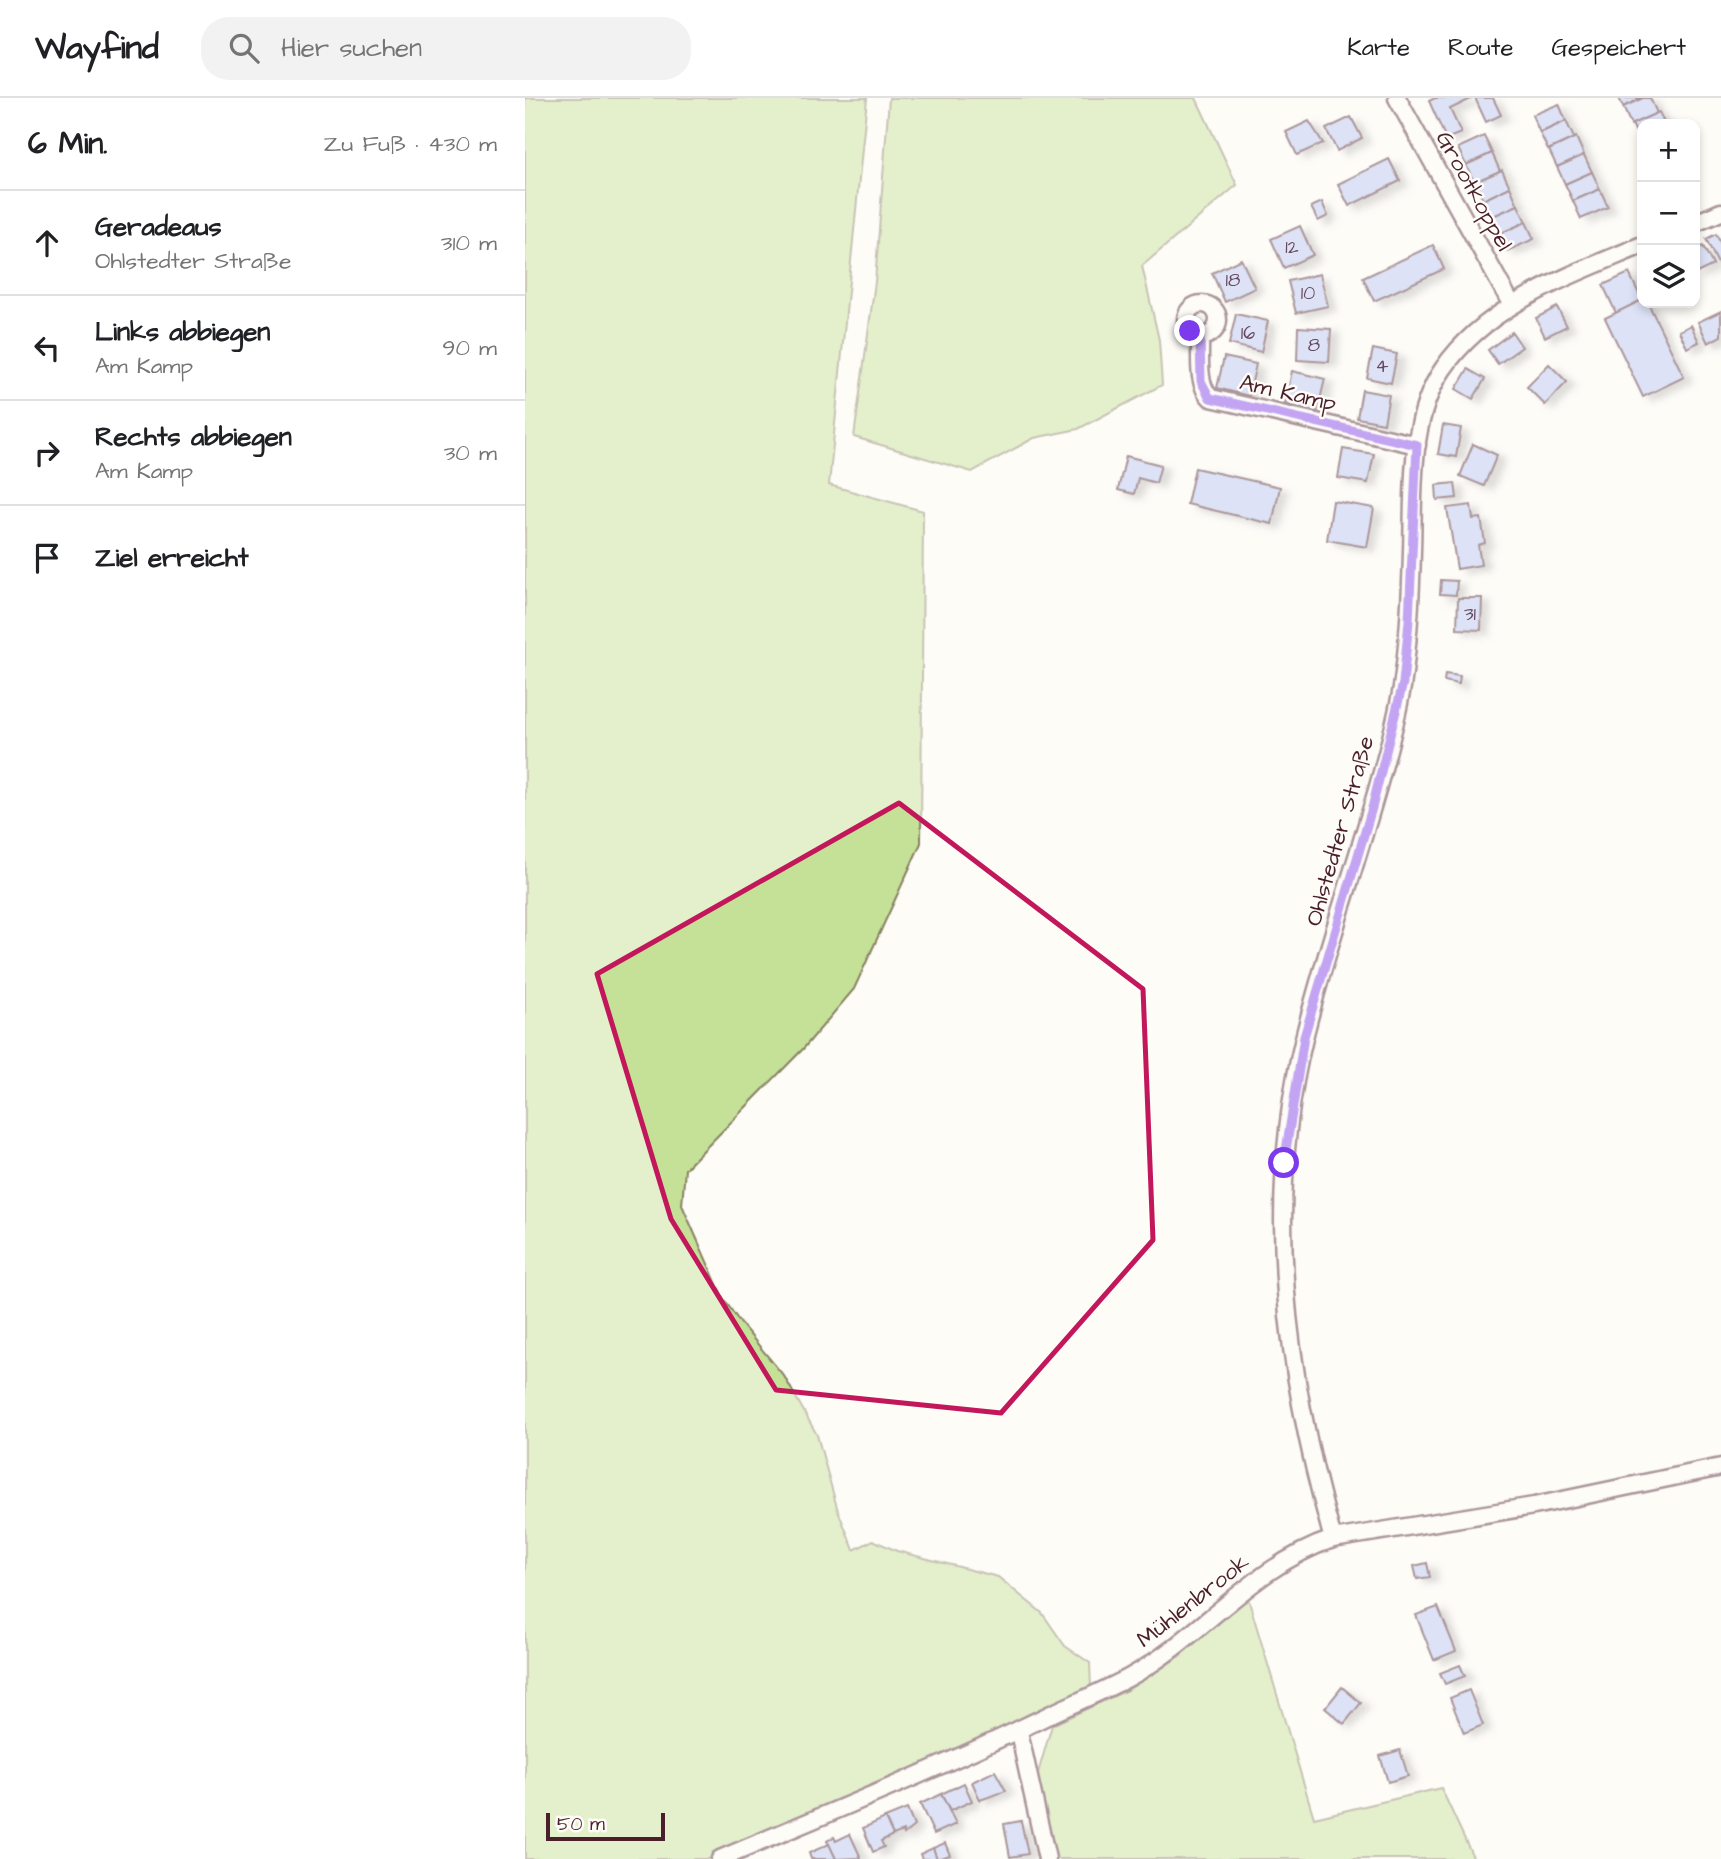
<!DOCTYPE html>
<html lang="de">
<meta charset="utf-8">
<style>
:root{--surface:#fff;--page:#f2f2f2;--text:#202124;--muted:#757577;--line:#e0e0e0}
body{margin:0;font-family:"Architects Daughter",sans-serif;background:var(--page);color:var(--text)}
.controls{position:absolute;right:21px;top:21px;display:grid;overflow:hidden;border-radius:14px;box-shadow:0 4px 10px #0003}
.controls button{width:63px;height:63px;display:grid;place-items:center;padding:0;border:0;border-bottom:2px solid var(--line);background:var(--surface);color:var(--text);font:35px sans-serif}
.scale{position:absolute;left:21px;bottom:18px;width:119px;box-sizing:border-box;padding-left:7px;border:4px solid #4a1f2b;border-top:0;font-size:19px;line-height:24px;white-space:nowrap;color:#4a1f2b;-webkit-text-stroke:5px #fdfcf7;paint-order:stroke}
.stop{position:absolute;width:21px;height:21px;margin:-16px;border:5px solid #7c3aed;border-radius:50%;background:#fff}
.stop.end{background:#7c3aed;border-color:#fff;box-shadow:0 2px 7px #0008}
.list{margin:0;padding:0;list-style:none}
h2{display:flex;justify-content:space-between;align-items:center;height:91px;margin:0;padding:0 28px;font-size:30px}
h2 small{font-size:23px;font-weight:400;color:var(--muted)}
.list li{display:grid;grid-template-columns:46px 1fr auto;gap:21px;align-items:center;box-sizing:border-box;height:105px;padding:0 28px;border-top:2px solid var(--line)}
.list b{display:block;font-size:26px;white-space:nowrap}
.list p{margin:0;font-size:23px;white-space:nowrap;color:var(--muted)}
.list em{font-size:23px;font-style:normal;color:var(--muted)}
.icon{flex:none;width:38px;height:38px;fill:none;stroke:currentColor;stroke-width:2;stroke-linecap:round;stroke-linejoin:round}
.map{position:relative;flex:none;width:1196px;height:1761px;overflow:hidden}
header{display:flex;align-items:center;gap:42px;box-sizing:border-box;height:98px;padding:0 35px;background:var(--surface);border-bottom:2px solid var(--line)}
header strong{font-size:33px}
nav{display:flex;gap:38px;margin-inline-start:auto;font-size:24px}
.search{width:490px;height:63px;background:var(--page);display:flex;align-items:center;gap:18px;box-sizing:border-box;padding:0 24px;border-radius:28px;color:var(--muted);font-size:26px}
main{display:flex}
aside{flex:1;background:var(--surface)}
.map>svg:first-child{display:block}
</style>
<header>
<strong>Wayfind</strong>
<div class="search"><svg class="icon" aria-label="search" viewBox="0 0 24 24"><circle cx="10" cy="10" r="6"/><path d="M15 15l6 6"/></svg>Hier suchen</div>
<nav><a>Karte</a><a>Route</a><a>Gespeichert</a></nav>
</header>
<main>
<aside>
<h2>6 Min.<small>Zu Fuß · 430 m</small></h2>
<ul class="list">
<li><svg class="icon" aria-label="ahead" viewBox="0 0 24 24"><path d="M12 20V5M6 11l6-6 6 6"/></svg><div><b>Geradeaus</b><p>Ohlstedter Straße</p></div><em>310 m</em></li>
<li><svg class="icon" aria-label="left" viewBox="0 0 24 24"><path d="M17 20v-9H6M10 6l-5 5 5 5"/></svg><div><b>Links abbiegen</b><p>Am Kamp</p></div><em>90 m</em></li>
<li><svg class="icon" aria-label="right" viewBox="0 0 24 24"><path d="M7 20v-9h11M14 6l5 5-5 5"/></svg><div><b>Rechts abbiegen</b><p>Am Kamp</p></div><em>30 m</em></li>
<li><svg class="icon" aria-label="arrive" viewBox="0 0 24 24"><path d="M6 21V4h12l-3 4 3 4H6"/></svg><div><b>Ziel erreicht</b></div></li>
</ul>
</aside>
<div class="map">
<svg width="1196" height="1761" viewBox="0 0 1196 1761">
<defs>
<filter id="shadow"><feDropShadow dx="8" dy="4.5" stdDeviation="3.5" flood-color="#0004"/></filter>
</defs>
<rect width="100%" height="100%" fill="#fdfcf7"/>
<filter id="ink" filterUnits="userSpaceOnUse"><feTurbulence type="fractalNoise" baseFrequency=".0143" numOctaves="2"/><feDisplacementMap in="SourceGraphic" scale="14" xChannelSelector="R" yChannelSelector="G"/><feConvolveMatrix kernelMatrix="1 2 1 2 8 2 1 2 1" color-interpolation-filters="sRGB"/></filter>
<g filter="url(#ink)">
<!-- green -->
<g fill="#c5e198" stroke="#888062" stroke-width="2">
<path d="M0,0H342L304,387L398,413L396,745L329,891L278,951L160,1071L157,1107L198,1200L216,1226L259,1278L292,1337L313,1413L329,1452L348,1442L372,1453L473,1479L517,1515L540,1548L565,1565L566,1590L547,1613L188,1761H0Z"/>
<path d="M364,0H671L712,87L617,168L634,242L637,287L553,331L509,340L447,374L329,339L350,184Z"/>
<path d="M723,1500L789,1720L916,1690L949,1761H531L511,1682L527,1627L602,1592L652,1560Z"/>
</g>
<!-- building -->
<g fill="#b5c4f4" stroke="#4a1f2b" stroke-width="2" filter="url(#shadow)">
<path d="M910,0H948L925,11L936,35L921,41L904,3Z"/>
<path d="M950,0H968L976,17L961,24Z"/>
<path d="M1094,0H1118L1098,9Z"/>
<path d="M1118,0H1125L1132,15L1106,27L1098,9Z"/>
<path d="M1034,6L1041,23L1015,35L1007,17Z"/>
<path d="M1134,14L1140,26H1117L1115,43L1107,26Z"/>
<path d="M826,19L837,40L812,53L801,31Z"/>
<path d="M784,23L798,45L772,57L761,34Z"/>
<path d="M1041,23L1049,40L1023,52L1015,35Z"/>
<path d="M959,38L967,55L941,67L933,50Z"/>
<path d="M1051,39L1059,57L1032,69L1024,52Z"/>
<path d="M967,55L975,73L949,84L941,67Z"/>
<path d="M1059,57L1067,74L1040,86L1032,69Z"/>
<path d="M864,61L875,83L824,108L813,86Z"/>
<path d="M977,72L985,89L958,102L950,84Z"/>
<path d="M1067,74L1075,91L1048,103L1040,86Z"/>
<path d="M985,89L993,107L966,119L958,102Z"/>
<path d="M1075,91L1083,109L1056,121L1048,103Z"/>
<path d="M797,104L803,118L793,123L786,109Z"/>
<path d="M993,107L1001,124L974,136L966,119Z"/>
<path d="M1001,124L1009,141L982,153L974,136Z"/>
<path d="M775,128L788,157L759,170L746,141Z"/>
<path d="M1191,136L1196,146V172L1181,141Z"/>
<path d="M908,147L919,171L849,203L838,180Z"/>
<path d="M1178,148L1188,167L1170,176V152Z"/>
<path d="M716,161L730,190L700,204L687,175Z"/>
<path d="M1104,175L1117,202L1091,215L1078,187Z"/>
<path d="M795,176L803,208L771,215L763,183Z"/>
<path d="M1117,202L1123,205L1159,279L1118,299L1080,220Z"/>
<path d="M1032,209L1042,228L1020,239L1011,220Z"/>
<path d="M1196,213V238L1183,245L1173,224Z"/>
<path d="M711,216L743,223L736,254L704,246Z"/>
<path d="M1166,227L1174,244L1162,250L1154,233Z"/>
<path d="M773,229L806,231L804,264L772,262Z"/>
<path d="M987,234L997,249L973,266L963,252Z"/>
<path d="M848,251L872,256L866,285L842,280Z"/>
<path d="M699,259L731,266L724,298L692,290Z"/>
<path d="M1024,266L1042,284L1020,307L1002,289Z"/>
<path d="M943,271L960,281L948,301L931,291Z"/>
<path d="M767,273L800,281L792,314L760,306Z"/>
<path d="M837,292L864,297L859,325L832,320Z"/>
<path d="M918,327L936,330L931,359L913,356Z"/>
<path d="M948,346L972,357L959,388L935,378Z"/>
<path d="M818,351L849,356L843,385L813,380Z"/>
<path d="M601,358L636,367L631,385L613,380L609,396L593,392Z"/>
<path d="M670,370L755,389L747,426L662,406Z"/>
<path d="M930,385L932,400L912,402L911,387Z"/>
<path d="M808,403L849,410L842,449L802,442Z"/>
<path d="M946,407L948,421L956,420L960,445L953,447L956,467L932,471L922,410Z"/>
<path d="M916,482L932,483L931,497L915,496Z"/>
<path d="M933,500H957L956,532L932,531Z"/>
<path d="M920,576L935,578L934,586L919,583Z"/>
<path d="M902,1465L905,1479L892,1481L889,1468Z"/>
<path d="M913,1509L931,1553L909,1562L891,1517Z"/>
<path d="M935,1567L940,1578L920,1586L915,1575Z"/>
<path d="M817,1589L836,1605L819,1626L800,1610Z"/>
<path d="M944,1592L958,1627L939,1635L925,1600Z"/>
<path d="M875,1652L883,1678L863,1684L855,1658Z"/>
<path d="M470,1673L481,1693L455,1702L447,1684Z"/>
<path d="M439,1685L447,1703L425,1713L416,1696Z"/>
<path d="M416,1696L431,1726L409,1736L395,1706Z"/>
<path d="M382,1711L389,1728L379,1736L378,1733L368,1737L360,1720Z"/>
<path d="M360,1720L368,1737L356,1743L359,1749L348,1754L338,1730Z"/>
<path d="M496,1723L503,1756L485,1759L479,1726Z"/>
<path d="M325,1736L336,1760L311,1761L302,1743L309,1739L311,1743Z"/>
<path d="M420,1745L425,1757L412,1761L408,1750Z"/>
<path d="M304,1746L311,1761H286L284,1755Z"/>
<path d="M408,1750L412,1761H397L395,1756Z"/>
</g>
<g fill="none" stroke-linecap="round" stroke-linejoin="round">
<!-- minor casing -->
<g stroke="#4a1f2b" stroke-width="21">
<g id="minor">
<path d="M872,0L987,207"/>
<path d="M1170,125L1196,114"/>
<circle cx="677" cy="222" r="16"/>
<path d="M675,239C676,257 671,287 686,300L892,347"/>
<path d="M808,1441C761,1276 738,1106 780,936C802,848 833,762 857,674C865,644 874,613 878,582C884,539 886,496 887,453C889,394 883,322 918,271C963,205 1047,177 1117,147"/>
<path d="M494,1634L522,1761"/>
<path d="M195,1761C306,1714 418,1669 526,1616C552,1604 578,1593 603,1580C676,1540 728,1467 808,1441L1009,1408L1196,1369"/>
</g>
</g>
<!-- minor -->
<use href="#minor" stroke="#fdfcf7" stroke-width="16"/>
</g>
</g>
<g fill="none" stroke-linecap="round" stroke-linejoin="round" filter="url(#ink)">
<!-- route -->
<path stroke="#7c3aed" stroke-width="9" d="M665,233L675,239L676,283L685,300L892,347L884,523L878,585L847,710L779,939L759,1065"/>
</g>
<!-- marked area -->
<path d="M0 0H1196V1761H0ZM374,705L618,891L628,1142L476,1315L251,1292L146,1121L72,876Z" fill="#fdfcf7" fill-opacity=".55" fill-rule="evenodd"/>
<path fill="none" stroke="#c2185b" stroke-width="5" stroke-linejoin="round" d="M374,705L618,891L628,1142L476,1315L251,1292L146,1121L72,876Z"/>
<g text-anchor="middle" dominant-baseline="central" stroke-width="5" stroke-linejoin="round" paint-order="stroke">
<!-- number labels -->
<g font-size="19" fill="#65485d">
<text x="767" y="149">12</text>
<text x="708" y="182">18</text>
<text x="783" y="195">10</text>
<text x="723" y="235">16</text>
<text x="789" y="247">8</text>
<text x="857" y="268">4</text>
<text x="945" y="516">31</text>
</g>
<!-- street labels -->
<g font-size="23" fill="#4a1f2b" stroke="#fdfcf7">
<text transform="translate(949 93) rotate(61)">Grootkoppel</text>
<text transform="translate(763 295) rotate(13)">Am Kamp</text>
<text transform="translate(815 733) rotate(-74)">Ohlstedter Straße</text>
<text transform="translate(668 1503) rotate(-38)">Mühlenbrook</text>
</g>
</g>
</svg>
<div class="controls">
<button>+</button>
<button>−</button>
<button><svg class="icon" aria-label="layers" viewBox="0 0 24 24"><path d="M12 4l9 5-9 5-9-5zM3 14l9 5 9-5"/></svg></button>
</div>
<div class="scale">50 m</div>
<div class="stop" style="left:759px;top:1065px"></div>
<div class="stop end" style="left:665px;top:233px"></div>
</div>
</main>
